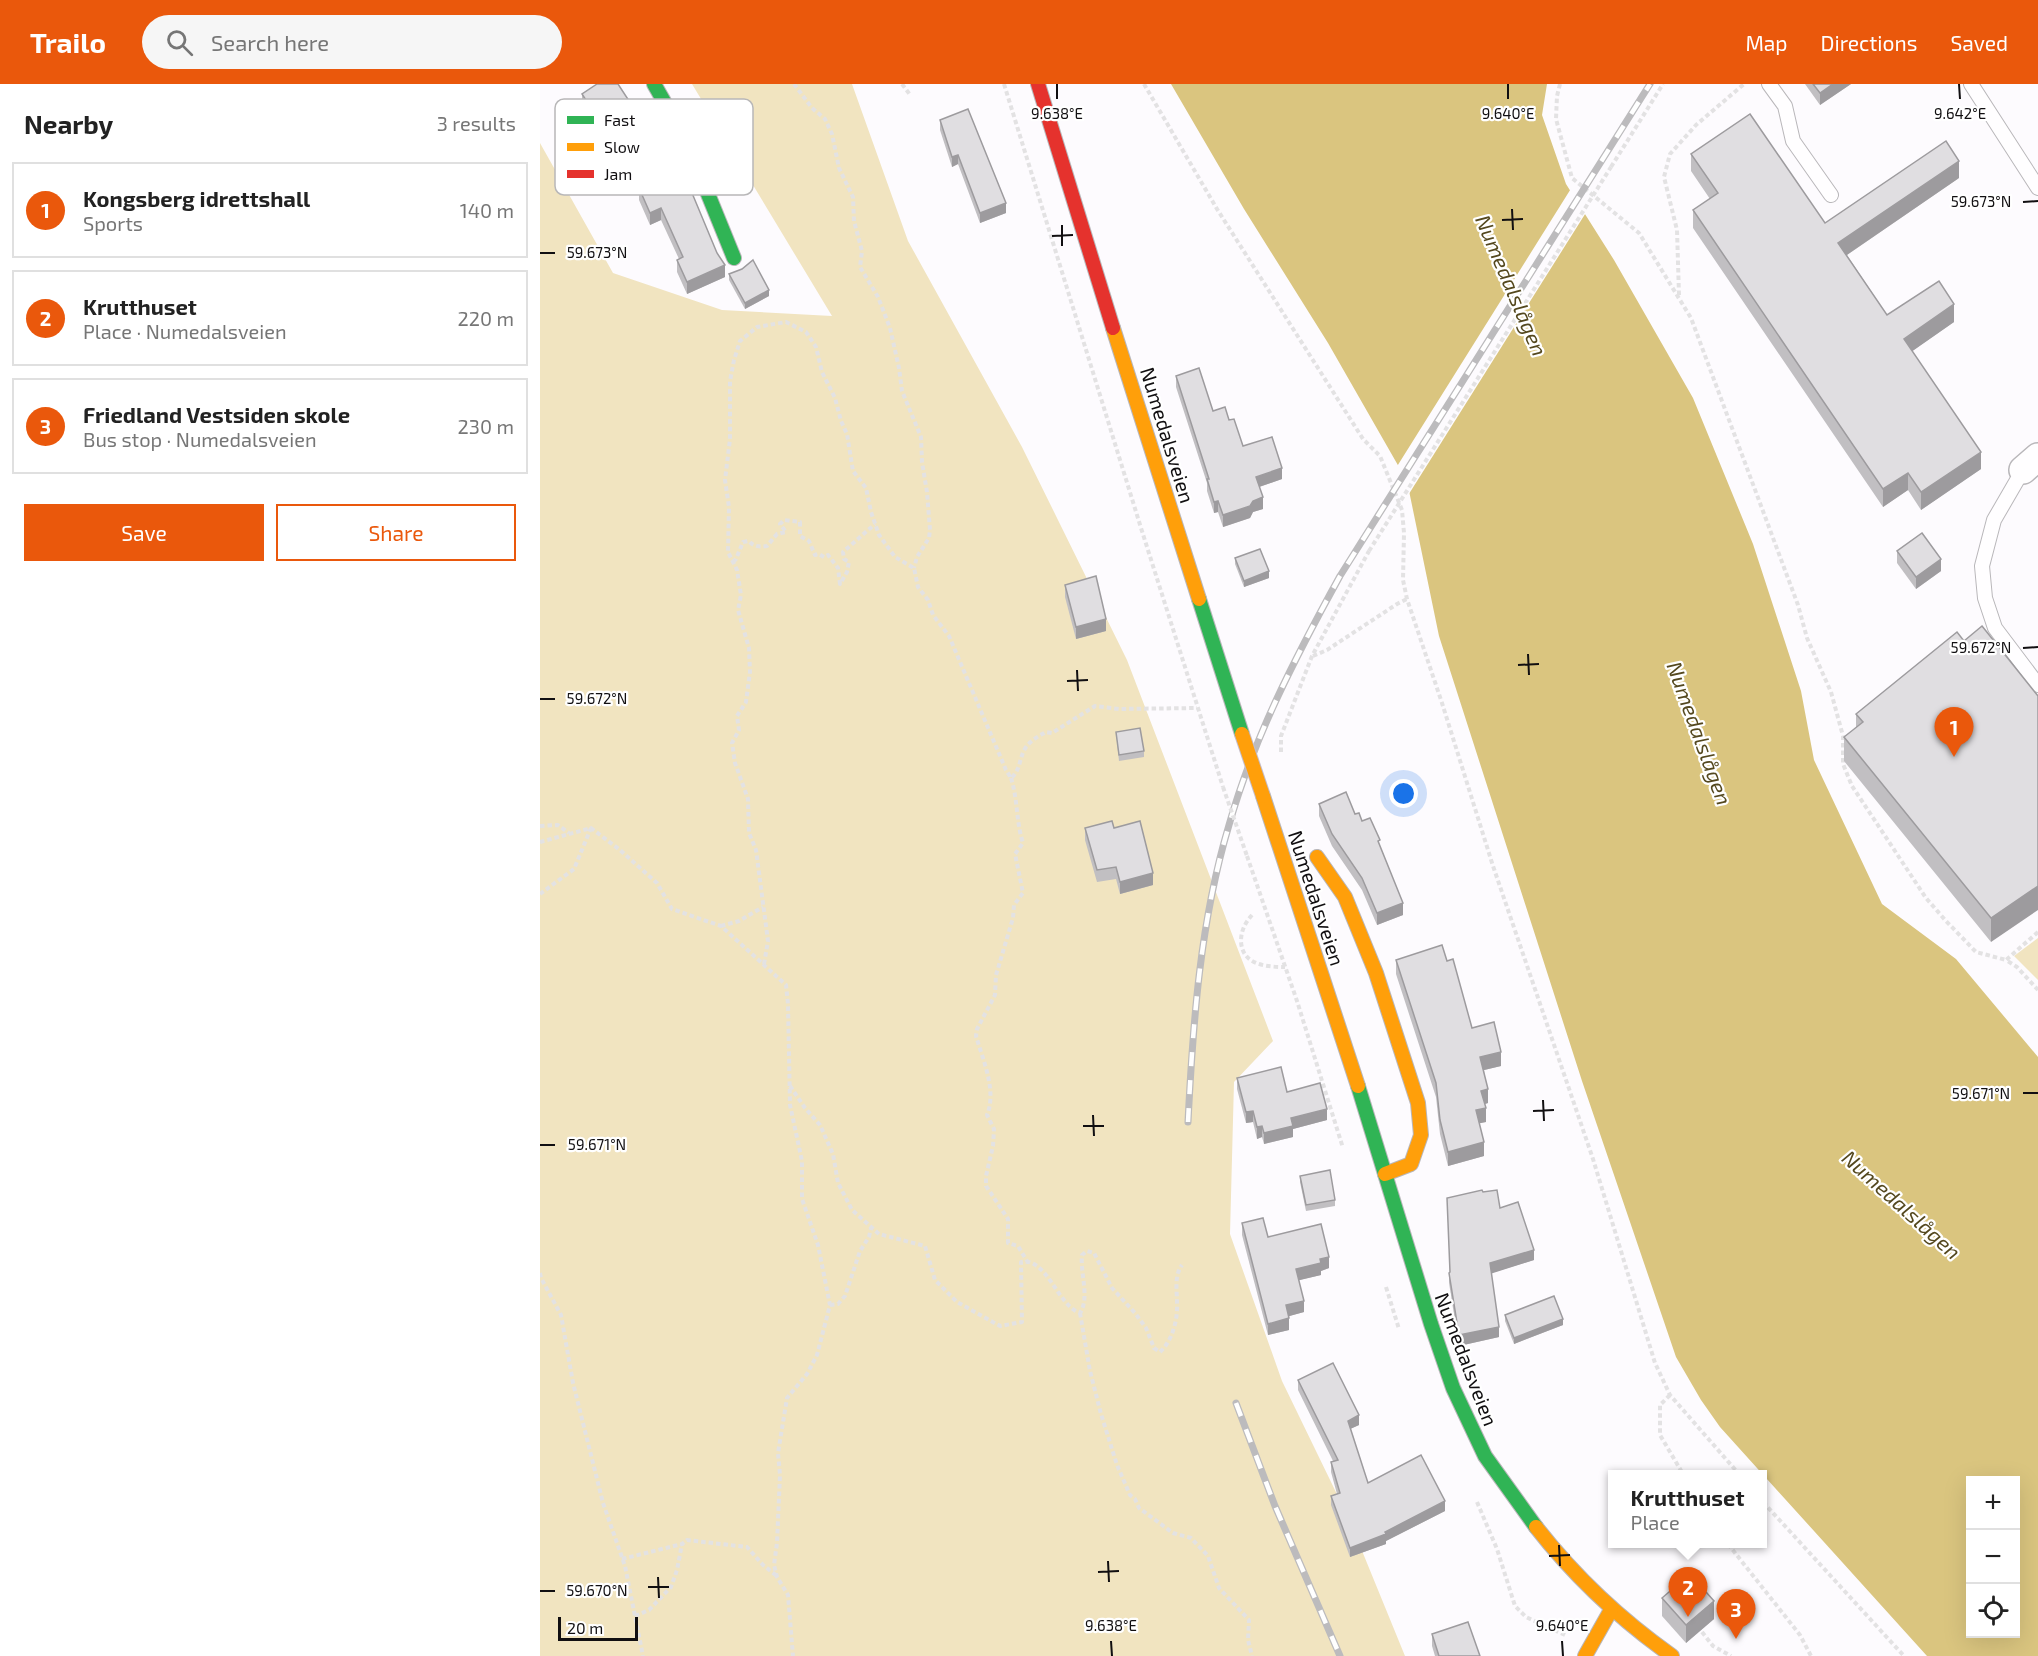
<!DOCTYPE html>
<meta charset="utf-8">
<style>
:root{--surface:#fff;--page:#f6f6f6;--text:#222;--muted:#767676;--line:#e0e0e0;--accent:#ea580c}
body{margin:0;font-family:"Exo 2",sans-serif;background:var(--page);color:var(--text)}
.controls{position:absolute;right:18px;bottom:18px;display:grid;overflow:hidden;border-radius:0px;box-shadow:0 6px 24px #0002}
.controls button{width:54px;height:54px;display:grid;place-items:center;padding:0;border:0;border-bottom:2px solid var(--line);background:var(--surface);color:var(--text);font:30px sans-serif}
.scale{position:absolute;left:18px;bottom:15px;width:80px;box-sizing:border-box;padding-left:6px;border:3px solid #110f11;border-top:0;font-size:16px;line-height:21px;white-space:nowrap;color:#110f11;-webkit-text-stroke:4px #fff;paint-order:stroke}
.you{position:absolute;left:864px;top:710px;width:21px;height:21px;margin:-15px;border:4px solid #fff;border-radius:50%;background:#1a73e8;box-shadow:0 0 0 9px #1a73e833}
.badge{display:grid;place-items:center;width:39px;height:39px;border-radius:50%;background:var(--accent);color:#fff;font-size:20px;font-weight:700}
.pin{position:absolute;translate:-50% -50px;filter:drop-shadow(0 2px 3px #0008)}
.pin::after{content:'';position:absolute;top:32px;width:21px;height:18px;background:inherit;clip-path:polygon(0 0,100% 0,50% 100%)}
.popup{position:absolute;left:1068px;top:1386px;width:159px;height:78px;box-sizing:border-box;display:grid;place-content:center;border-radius:0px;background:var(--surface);filter:drop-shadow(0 2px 4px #0005);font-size:20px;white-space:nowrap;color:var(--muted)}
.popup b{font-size:22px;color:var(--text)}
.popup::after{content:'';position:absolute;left:50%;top:100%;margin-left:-12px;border:12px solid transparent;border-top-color:var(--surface)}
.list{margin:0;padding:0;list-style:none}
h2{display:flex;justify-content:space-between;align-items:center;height:78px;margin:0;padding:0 24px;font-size:26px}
h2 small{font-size:20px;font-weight:400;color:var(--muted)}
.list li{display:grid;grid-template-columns:39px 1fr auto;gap:18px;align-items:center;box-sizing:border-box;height:96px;margin:0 12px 12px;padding:0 12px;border:2px solid var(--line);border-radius:0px}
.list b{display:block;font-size:22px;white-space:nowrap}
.list p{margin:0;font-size:20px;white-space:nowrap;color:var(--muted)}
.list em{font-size:20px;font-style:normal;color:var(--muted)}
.actions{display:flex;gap:12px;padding:18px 24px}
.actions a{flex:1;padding:14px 0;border:2px solid var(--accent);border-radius:0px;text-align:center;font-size:21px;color:var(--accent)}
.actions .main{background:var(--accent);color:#fff}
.icon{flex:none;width:33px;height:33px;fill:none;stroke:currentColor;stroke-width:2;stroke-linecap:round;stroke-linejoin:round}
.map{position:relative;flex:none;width:1498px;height:1572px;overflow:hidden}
header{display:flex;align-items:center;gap:36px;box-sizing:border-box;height:84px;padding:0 30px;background:var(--accent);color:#fff}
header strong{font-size:28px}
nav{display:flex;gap:33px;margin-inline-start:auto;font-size:21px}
.search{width:420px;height:54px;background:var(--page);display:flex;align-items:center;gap:15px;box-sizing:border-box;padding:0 21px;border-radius:33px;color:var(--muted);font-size:22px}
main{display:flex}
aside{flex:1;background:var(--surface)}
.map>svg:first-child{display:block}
</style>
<header>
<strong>Trailo</strong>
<div class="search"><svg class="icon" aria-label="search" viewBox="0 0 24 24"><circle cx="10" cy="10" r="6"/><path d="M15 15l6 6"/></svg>Search here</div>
<nav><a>Map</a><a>Directions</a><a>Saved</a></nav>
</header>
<main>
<aside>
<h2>Nearby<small>3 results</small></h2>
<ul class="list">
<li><span class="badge">1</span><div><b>Kongsberg idrettshall</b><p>Sports</p></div><em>140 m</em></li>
<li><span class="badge">2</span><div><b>Krutthuset</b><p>Place · Numedalsveien</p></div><em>220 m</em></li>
<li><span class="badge">3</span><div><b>Friedland Vestsiden skole</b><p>Bus stop · Numedalsveien</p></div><em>230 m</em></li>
</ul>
<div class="actions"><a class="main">Save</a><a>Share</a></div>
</aside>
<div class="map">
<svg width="1498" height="1572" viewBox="0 0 1498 1572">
<rect width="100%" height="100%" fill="#fdfbfe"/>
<!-- green -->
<g fill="#f1e4c0">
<path d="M152,0H312L368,157L482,363L587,576L733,957L694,998L690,1150L742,1297L809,1435L865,1572H0V59L73,189L182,226L292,232Z"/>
<path d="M1498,854V896L1474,872Z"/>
</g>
<!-- water -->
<path fill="#dac57f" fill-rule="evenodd" d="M631,0H1007L1002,31L1026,100L1074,176L1153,314L1213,460L1261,607L1274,676L1342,820L1416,875L1498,973V1572H1387L1180,1343L1161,1316L1136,1273L1042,997L899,552L867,397L788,259L704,125ZM1430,1396H1476V1550H1430Z"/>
<!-- pier -->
<path fill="#fdfbfe" d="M1032,103L1047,127L867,413L864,398L856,384Z"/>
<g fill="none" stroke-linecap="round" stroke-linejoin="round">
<!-- lane casing -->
<g stroke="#b9b7ba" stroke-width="16">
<g id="lane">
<path d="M1229,0L1245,22L1253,57L1291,111"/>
<path d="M1431,0L1498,104"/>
<path d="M1483,386L1454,436L1442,482L1445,514L1455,544L1498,601"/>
</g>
</g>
<!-- street casing -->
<g stroke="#b9b7ba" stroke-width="30">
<path id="street" d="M1483,386L1498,373"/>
</g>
<!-- fast casing -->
<g stroke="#b9b7ba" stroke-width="16">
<g id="fast">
<path d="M114,0L146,56L194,174"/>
<path d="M659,515L702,650"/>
<path d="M818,1002L891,1240L913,1304L945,1372L996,1443"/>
</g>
</g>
<!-- slow casing -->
<g stroke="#b9b7ba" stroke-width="16">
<g id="slow">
<path d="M573,244L659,515"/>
<path d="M723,712L818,1002"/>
<path d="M777,773L805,813L836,889L878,1019L881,1051L871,1080L845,1090"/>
<path d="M996,1443C1035,1493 1080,1535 1132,1572"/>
<path d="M1045,1572L1071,1526"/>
</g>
</g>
<!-- jam casing -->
<g stroke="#b9b7ba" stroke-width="16">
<path id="jam" d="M498,0L573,244"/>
</g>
<!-- path -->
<g stroke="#e3e2e3" stroke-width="4" stroke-dasharray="4.5 3" stroke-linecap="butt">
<path d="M254,0L272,24L285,35L292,50L299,84L313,113L314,137L322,167L320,183L338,213L350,244L359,284L362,307L381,353L382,378L387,408L390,446L389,454L377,473L374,484"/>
<path d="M362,0L371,12"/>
<path d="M464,0L601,444L683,703"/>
<path d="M604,0L677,125L823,355L840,372L862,426L864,449L863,496L867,515L902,619L953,782L1053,1075L1115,1279L1130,1311L1199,1390"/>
<path d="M1020,0L1017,12L1016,35L1032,94L1099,149L1151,234L1258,521L1267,554L1291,608L1303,652V680L1312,702L1386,814L1406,837L1436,868L1466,876"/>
<path d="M1071,83L1123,0"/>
<path d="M1139,211L1137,146L1124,93L1130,70L1156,41L1204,0"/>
<path d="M193,478L196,475L203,458L209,457C214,463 219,463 227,462L237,450L246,448L240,440L244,436L260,438V452L269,457L275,471L279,470L284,473L288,471L298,484L300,500L307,488L309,478L304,475L303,468L335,440"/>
<path d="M773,572L787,566L857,520L867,515"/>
<path d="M741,668V652L772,572L829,467"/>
<path d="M471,694C478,716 476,738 483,759L475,770L483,809L474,821L473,834L456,891L455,911L437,945L436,952C443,976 457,1007 447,1031L454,1045L453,1062L446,1092V1102L468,1135V1159L478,1162L487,1177"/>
<path d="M0,742L18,741L29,749"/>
<path d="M0,758L51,744L80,766L117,799L132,825L181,842L246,901L248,920L250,1021L262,1077V1115L278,1161L290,1221L277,1271L267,1290L247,1314L238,1369L240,1391L237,1459L234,1481L237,1493L248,1511L253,1572"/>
<path d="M707,772L757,917L803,1064"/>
<path d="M0,810L34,785L51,744"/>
<path d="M712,831C705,839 701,847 701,857C702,881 726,883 745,883"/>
<path d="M181,842L199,837L223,823"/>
<path d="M1498,848L1466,876L1477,883L1498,906"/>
<path d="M224,880L228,857L216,766L209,749L208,715L195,679L192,659L199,646L197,632L206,618L210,588L209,564L198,526L201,511L197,486L188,468L189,423L185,396L190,355V297L194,276L200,257L217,243L246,238L266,248L276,263L282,288L295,314L301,337L307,350L313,387L326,404L331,428L339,451L355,473L374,484L378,503L388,516L393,531L409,552L466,686L471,694C481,686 479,673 486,663C491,656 499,652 506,648L512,649L555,622L579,625L657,624"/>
<path d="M250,1002L265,1024L280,1041L293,1070L298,1099L312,1126L339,1150L385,1162L395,1196L417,1218L460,1242L482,1238L481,1178C507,1173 517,1221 540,1229C550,1214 540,1189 542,1171L547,1167L554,1169L572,1204L595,1229L606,1244L614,1264L620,1268C632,1257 638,1236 637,1219C637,1206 634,1192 642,1181"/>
<path d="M0,1189L1,1194L21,1231L33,1299L63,1419L85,1482L103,1572"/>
<path d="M846,1203L859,1245"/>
<path d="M290,1221L298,1220L305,1212L320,1167L329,1153L331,1144"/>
<path d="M540,1229L550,1287L561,1330L577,1381L590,1411L595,1415L599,1424L633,1449L651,1454L668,1472L679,1504L709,1536L708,1556L712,1572"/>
<path d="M1130,1311L1120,1321V1351L1143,1390"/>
<path d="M937,1418L957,1465L975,1522L986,1533L1025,1551"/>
<path d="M1223,1418L1364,1572"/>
<path d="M1188,1460L1260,1551L1271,1572"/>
<path d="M82,1475L142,1460L147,1456L207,1463L223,1481L237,1492"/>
<path d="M95,1532L109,1526L131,1503L137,1486L142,1460"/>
<path d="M1162,1548L1173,1562L1191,1572"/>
</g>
<!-- lane -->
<use href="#lane" stroke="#fffeff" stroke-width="14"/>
<!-- street -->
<use href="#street" stroke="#fffeff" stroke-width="27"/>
<!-- fast -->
<use href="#fast" stroke="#30b455" stroke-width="14"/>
<!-- slow -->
<use href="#slow" stroke="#ff9f0a" stroke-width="14"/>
<!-- jam -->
<use href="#jam" stroke="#e5322d" stroke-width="14"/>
<!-- rail casing -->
<g stroke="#bcbbbd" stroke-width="7">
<g id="rail">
<path d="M648,1038C653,938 660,838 689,741C714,653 756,572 800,492L1110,0"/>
<path d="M696,1319L735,1422L800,1572"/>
</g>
</g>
<!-- rail -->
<use href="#rail" stroke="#fff" stroke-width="4.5" stroke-dasharray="14" stroke-linecap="butt"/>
<!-- slow-bridge casing -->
<g stroke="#c5bbc6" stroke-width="16" stroke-linecap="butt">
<path id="slow-bridge" d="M702,650L723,712"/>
</g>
<!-- path-bridge -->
<g stroke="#e3e2e3" stroke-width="4" stroke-dasharray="4.5 3" stroke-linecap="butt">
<path d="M829,467L1071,83"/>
<path d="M683,703L707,772"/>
</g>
<!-- slow-bridge -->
<use href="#slow-bridge" stroke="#ff9f0a" stroke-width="14"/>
</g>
<!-- wall -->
<g fill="#c1bfc2">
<path d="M1265,0H1311L1280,21Z"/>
<path d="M42,10L112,64L82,84L42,22Z"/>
<path d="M400,36L466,129L440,139L418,80L412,83L400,46Z"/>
<path d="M1151,70L1285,139L1419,94L1307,171L1347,231L1414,238L1372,267L1441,385L1381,426L1368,406L1343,423L1153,144V126L1170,115L1151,87Z"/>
<path d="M142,85L185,193L147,210L137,188V176L139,175L121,136L110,141L99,116V104Z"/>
<path d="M202,185L229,212L205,225L189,196V190Z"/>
<path d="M636,292L673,327L689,336L703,362L742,395L719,403L723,425L713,428L710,434L683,443L678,428L674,429L667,407V399L636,303Z"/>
<path d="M1357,467L1401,487L1376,505L1357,479Z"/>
<path d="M695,474L729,494L704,503L695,480Z"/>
<path d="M525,501L566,547L536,555L525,513Z"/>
<path d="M1424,557L1498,612L1451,858L1304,677V653L1316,644V630Z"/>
<path d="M576,648L604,667V673L579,677Z"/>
<path d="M779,720L815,730L822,737L840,762L863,831L837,841L822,806L792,762L779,732Z"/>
<path d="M545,744H574L613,801L580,810L576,795L557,798L545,756Z"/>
<path d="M856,876L932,944L961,982L944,986L948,1019L945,1020L946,1038L939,1039L944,1072L908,1082L900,1050L896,1013L856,890Z"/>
<path d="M697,994L747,1008L787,1036L753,1045V1053L724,1060L722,1053L717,1055L713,1038L706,1039L697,1005Z"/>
<path d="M760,1092L795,1116V1122L766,1127L760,1098Z"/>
<path d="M943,1108L960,1124L994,1176L951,1189L959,1253L919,1262L909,1199V1189L910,1188L907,1114Z"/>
<path d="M702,1139L789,1184L781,1187V1191L759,1196L764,1228L749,1232V1246L728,1251L702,1151Z"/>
<path d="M965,1231L1023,1241L974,1260L965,1237Z"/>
<path d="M758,1296L819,1341L810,1345L828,1399L905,1427L846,1457V1460L810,1473L791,1421V1412L797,1410L791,1388V1378L793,1377L758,1306Z"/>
<path d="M1122,1514L1174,1535L1146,1559L1122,1532Z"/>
<path d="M892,1550L940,1572H895L892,1562Z"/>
</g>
<!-- shaded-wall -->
<g fill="#9d9b9e">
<path d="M1293,0H1311L1280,21V9Z"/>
<path d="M112,52V64L82,84V72Z"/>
<path d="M418,71V80L412,83V73Z"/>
<path d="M1419,77V94L1298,177V159Z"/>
<path d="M466,119V129L440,139V129Z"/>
<path d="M121,124V136L110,141V129Z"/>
<path d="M185,181V193L147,210V198Z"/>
<path d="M229,206V212L205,225V219Z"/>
<path d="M1414,220V238L1364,273V255Z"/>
<path d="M1441,368V385L1381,426V408Z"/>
<path d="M742,384V395L716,404V393Z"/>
<path d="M1368,389V406L1343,423V405Z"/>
<path d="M723,413V425L713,428L710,434L683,443V431L713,417Z"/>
<path d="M678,417V428L674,429V418Z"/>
<path d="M1401,475V487L1376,505V493Z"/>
<path d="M729,487V494L704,503V497Z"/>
<path d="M566,535V547L536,555V543Z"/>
<path d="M613,789V801L580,810V798Z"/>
<path d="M1498,802V826L1451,858V834Z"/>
<path d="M863,819V831L837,841V829Z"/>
<path d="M961,968V982L940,987V973Z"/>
<path d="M948,1005V1019L941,1021V1007Z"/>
<path d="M946,1024V1038L936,1040V1026Z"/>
<path d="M787,1025V1036L753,1045V1053L724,1060V1049L751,1034Z"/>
<path d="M713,1027V1038L706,1039V1028Z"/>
<path d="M722,1042V1053L717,1055V1043Z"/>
<path d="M944,1058V1072L908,1082V1068Z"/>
<path d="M994,1166V1176L950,1190V1179Z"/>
<path d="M789,1173V1184L781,1187V1191L756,1197V1185L780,1175Z"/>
<path d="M764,1217V1228L746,1233V1221Z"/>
<path d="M749,1234V1246L728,1251V1240Z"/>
<path d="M1023,1235V1241L974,1260V1254Z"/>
<path d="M959,1243V1253L919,1262V1251Z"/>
<path d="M819,1331V1341L808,1346V1337Z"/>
<path d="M905,1417V1427L846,1457V1460L810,1473V1464L845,1448Z"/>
<path d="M1174,1517V1535L1146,1559V1541Z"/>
</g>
<!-- building -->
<g fill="#e0dee1" stroke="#9d9b9e" stroke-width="1.5">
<path d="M57,0H78L112,52L82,72L42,10Z"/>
<path d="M1273,0H1293L1280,9Z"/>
<path d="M428,25L466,119L440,129L418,71L412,73L400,36Z"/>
<path d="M1210,30L1285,139L1406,57L1419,77L1298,159L1347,231L1399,197L1414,220L1364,255L1441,368L1381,408L1368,389L1343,405L1153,126L1178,109L1151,70Z"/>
<path d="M142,85L177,169L185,181L147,198L137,176L143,173L121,124L110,129L99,104Z"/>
<path d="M213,176L229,206L205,219L189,190L202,185Z"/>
<path d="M659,284L673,327L685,323L689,336L694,335L703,362L732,353L742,384L716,393L723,413L713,417L710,422L683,431L678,417L674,418L667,395H669L636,292Z"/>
<path d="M1382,449L1401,475L1376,493L1357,467Z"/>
<path d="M720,465L729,487L704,497L695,474Z"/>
<path d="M556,492L566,535L536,543L525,501Z"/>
<path d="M1442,542L1498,612V802L1451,834L1304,653L1323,638L1316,630L1417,548L1424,557Z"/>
<path d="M600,644L604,667L579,671L576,648Z"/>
<path d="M806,708L815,730L819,729L822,737L830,734L840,756L838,757L863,819L837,829L822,794L792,750L779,720Z"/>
<path d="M572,737L574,744L600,737L613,789L580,798L576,783L557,786L545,744Z"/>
<path d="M902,861L907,877L913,875L932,944L954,938L961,968L940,973L948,1005L941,1007L946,1024L936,1026L944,1058L908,1068L900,1036L896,999L856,876Z"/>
<path d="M741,983L747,1008L780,999L787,1025L751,1034L753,1042L724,1049L722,1042L717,1043L713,1027L706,1028L697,994Z"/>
<path d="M790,1086L795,1116L766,1121L760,1092Z"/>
<path d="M942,1106L943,1108L957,1106L960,1124L978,1118L994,1166L950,1179L959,1243L919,1251L909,1189L910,1188L907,1114Z"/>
<path d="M723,1134L728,1153L781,1140L789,1173L780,1175L781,1179L756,1185L764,1217L746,1221L749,1234L728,1240L702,1139Z"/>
<path d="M1014,1212L1023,1235L974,1254L965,1231Z"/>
<path d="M793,1279L819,1331L808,1337L828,1399L881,1371L905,1417L845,1448L846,1450L810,1464L791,1412L800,1409L791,1378L798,1376L758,1296Z"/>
<path d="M1150,1490L1174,1517L1146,1541L1122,1514Z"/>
<path d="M928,1538L940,1572H899L892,1550Z"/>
</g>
<!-- ticks -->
<path fill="none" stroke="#110f11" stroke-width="2" d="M517,0V15M968,0V15M1419,0L1420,15M1483,118L1498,117M972,125L973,146M962,136L983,135M522,141V162M512,152L533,151M0,169H15M1483,564L1498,563M988,570L989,591M978,581L999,580M537,586L538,607M527,597L548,596M0,615H15M1483,1009H1498M1003,1016L1004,1037M993,1027L1014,1026M553,1031L554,1052M543,1042H564M0,1061H15M1019,1461L1020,1482M1009,1472L1030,1471M568,1477L569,1498M558,1488L579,1487M118,1493L119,1514M108,1503H129M0,1507H15M571,1557L572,1572M1022,1557L1023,1572"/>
<g text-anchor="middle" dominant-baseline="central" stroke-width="4.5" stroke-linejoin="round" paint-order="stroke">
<!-- street labels -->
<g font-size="20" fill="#110f11" stroke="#fff">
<text transform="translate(628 351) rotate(73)">Numedalsveien</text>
<text transform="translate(777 814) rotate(72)">Numedalsveien</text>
<text transform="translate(927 1275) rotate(69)">Numedalsveien</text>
</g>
<!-- water labels -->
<g font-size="21" font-style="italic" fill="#54481e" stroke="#fff">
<text transform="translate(972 201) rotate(67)">Numedalslågen</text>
<text transform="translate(1160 649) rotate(70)">Numedalslågen</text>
<text transform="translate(1362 1120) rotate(42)">Numedalslågen</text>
</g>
</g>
<!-- legend -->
<rect x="15" y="15" width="198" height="96" rx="9" fill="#fff" stroke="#b8b7b8" stroke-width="1.5"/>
<rect x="27" y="32" width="27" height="8" fill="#30b455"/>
<rect x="27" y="59" width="27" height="8" fill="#ff9f0a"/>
<rect x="27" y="86" width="27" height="8" fill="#e5322d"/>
<g font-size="16" fill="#110f11">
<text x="64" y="42">Fast</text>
<text x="64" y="69">Slow</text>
<text x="64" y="96">Jam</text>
</g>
<g font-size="15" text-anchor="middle" fill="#110f11" stroke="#fff" stroke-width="4.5" stroke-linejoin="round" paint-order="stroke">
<text x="517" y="35">9.638°E</text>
<text x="968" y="35">9.640°E</text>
<text x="1420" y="35">9.642°E</text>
<text x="1441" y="123">59.673°N</text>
<text x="57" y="174">59.673°N</text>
<text x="1441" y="569">59.672°N</text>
<text x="57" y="620">59.672°N</text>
<text x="1441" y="1015">59.671°N</text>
<text x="57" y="1066">59.671°N</text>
<text x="57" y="1512">59.670°N</text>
<text x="571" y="1547">9.638°E</text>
<text x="1022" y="1547">9.640°E</text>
</g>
</svg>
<div class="controls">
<button>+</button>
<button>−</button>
<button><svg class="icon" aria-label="locate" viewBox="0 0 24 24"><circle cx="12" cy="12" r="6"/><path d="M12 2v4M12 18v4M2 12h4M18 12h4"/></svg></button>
</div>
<div class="scale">20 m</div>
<div class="you"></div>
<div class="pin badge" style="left:1414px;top:673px">1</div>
<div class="pin badge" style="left:1148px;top:1533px">2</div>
<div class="popup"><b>Krutthuset</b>Place</div>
<div class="pin badge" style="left:1196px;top:1555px">3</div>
</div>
</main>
